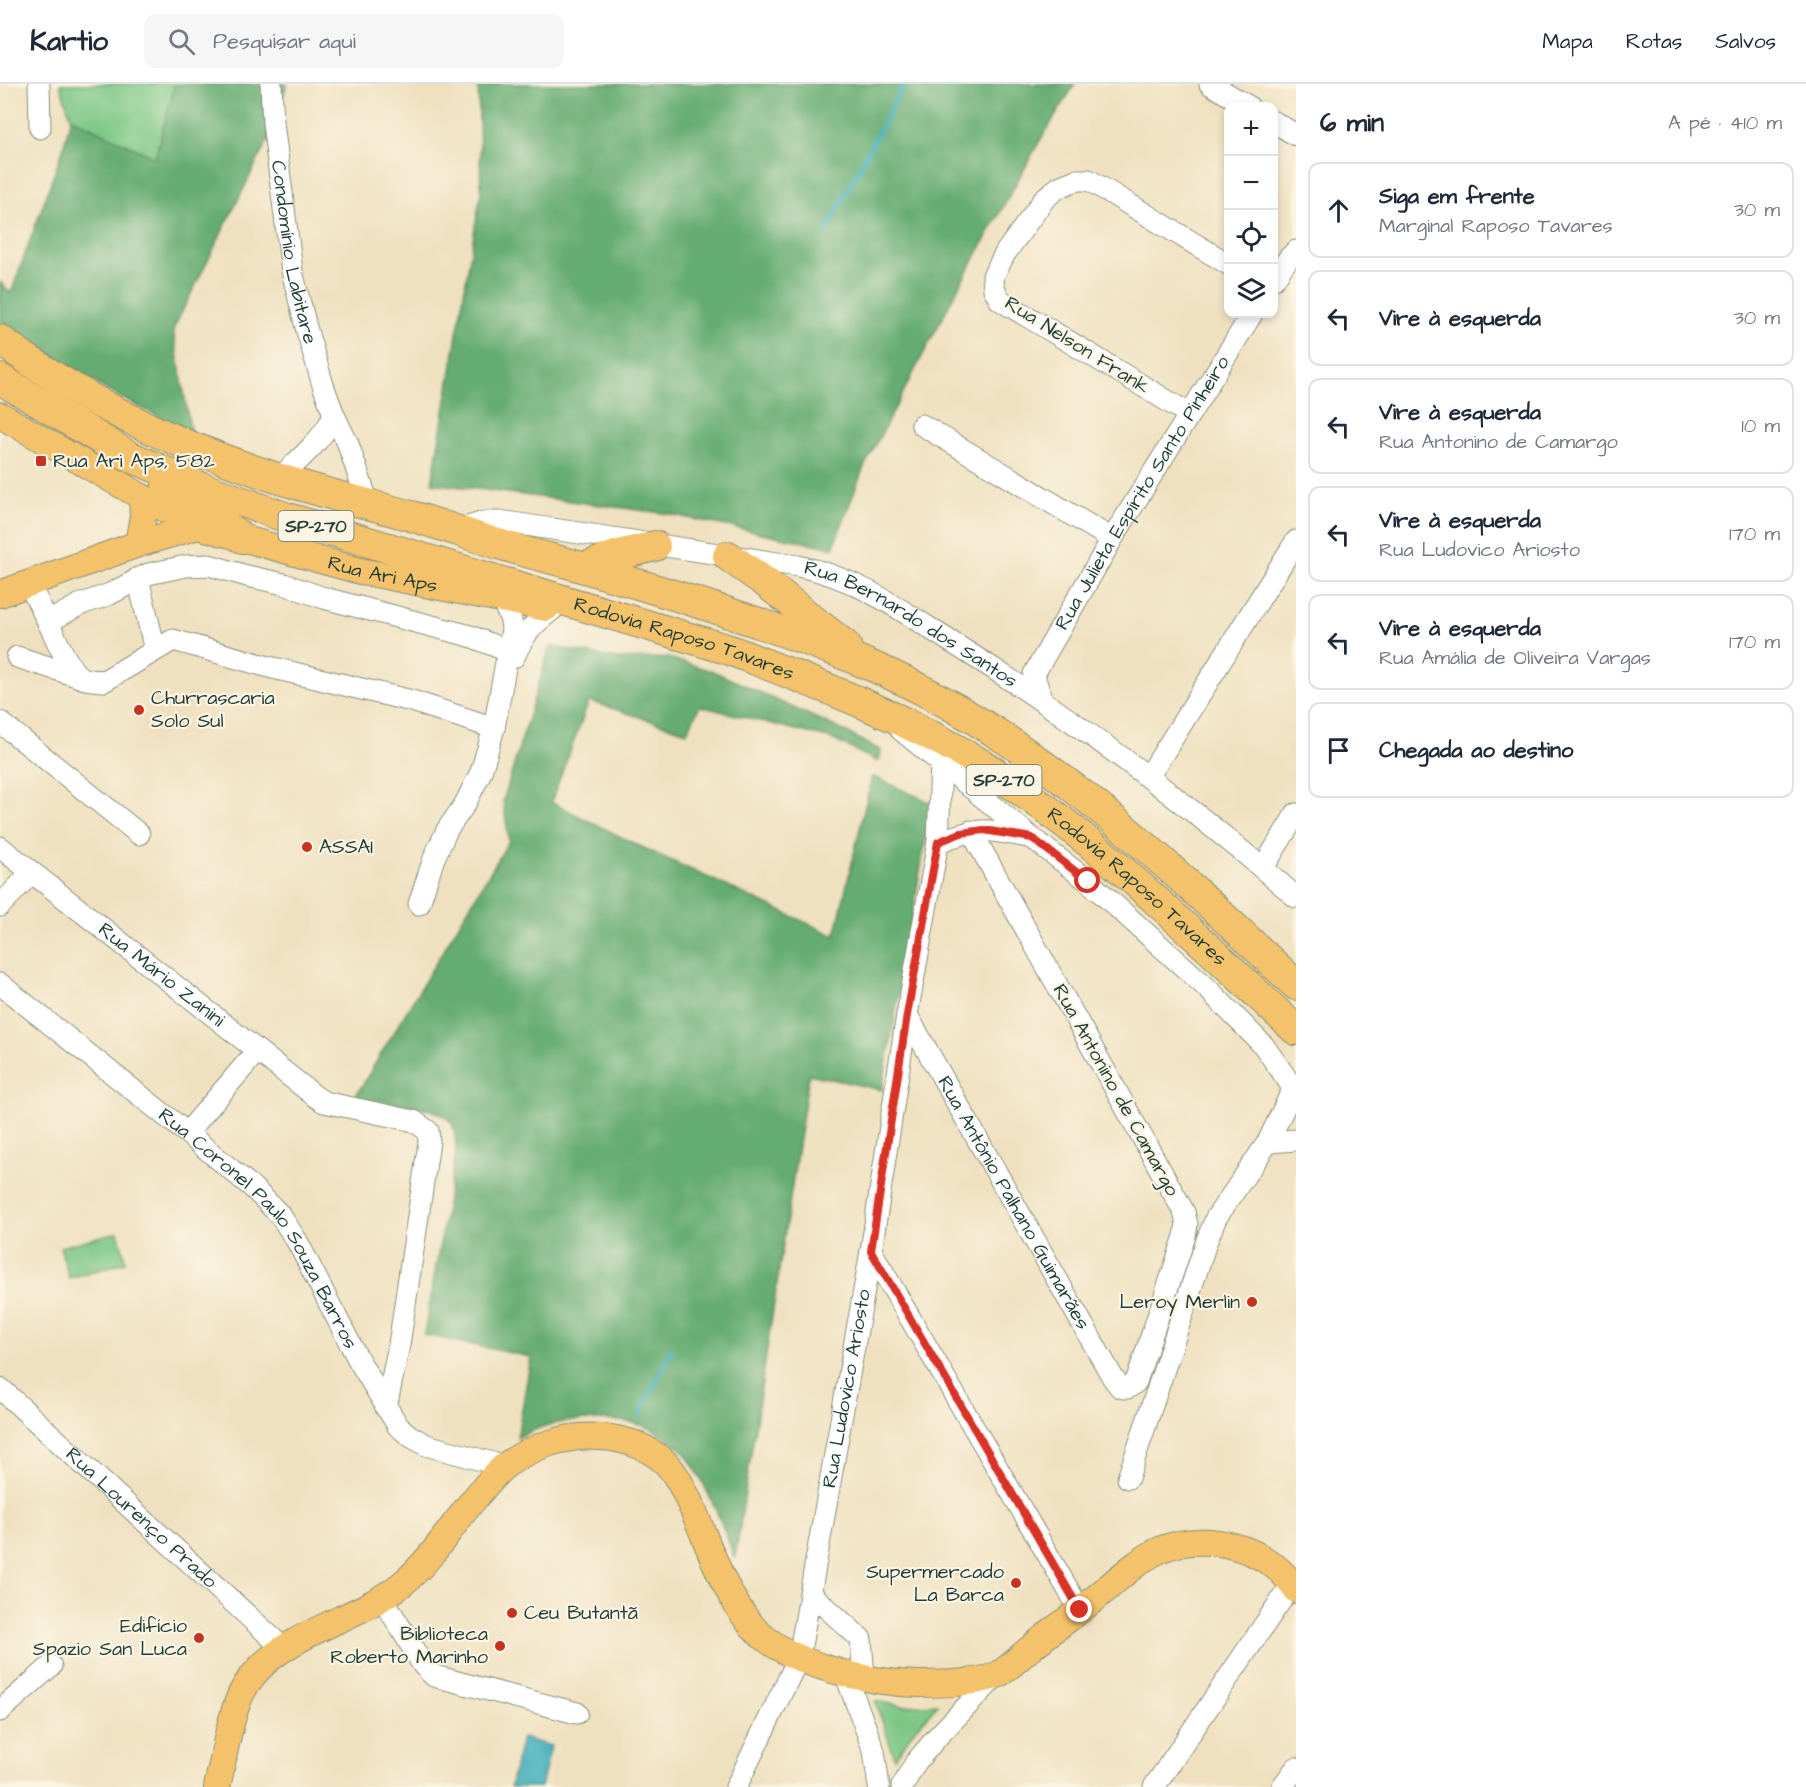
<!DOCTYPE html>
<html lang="pt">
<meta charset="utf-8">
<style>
:root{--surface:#fff;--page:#f6f6f7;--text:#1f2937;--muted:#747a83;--line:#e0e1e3}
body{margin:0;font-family:"Architects Daughter",sans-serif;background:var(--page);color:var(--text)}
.controls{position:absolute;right:18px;top:18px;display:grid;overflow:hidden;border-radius:12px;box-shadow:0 3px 9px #0003}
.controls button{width:54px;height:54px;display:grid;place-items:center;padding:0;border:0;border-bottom:2px solid var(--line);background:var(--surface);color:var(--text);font:30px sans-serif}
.stop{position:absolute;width:18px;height:18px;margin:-14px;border:4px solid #d93025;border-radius:50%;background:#fff}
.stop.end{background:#d93025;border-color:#fff;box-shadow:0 2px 6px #0008}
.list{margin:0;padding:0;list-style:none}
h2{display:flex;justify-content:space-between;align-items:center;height:78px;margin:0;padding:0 24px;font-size:26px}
h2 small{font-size:20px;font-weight:400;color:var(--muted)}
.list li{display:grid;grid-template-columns:39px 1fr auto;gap:18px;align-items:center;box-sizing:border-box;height:96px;margin:0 12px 12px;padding:0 12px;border:2px solid var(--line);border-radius:12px}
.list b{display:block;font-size:22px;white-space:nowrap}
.list p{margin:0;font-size:20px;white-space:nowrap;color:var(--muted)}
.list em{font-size:20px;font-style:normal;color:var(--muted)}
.icon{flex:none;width:33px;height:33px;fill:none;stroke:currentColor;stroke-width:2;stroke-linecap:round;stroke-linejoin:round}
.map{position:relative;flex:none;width:1296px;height:1703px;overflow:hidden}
header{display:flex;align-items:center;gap:36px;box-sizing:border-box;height:84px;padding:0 30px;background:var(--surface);border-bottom:2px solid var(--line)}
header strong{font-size:28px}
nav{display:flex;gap:33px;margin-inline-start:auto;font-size:21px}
.search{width:420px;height:54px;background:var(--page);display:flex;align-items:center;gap:15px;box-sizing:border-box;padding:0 21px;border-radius:12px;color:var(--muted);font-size:22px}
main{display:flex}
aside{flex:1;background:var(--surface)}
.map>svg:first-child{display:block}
</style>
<header>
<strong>Kartio</strong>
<div class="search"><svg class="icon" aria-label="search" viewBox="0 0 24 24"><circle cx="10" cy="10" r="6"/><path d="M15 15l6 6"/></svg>Pesquisar aqui</div>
<nav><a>Mapa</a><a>Rotas</a><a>Salvos</a></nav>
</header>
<main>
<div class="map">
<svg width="1296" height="1703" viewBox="0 0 1296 1703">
<rect width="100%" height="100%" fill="#fcf5e5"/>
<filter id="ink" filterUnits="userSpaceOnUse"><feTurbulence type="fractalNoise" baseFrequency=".0167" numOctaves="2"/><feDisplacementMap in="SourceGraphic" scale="12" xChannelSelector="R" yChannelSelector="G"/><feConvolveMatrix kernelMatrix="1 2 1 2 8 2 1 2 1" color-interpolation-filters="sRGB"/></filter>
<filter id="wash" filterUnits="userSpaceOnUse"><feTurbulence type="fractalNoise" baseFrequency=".008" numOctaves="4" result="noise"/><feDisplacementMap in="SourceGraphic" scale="24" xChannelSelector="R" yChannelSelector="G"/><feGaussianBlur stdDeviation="1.35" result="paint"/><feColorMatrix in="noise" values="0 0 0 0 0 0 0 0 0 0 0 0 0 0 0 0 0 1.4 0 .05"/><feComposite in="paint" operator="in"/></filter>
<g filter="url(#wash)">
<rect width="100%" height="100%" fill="#efe1c0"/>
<!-- green -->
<g fill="#7cc785" stroke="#4e825c" stroke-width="1.5">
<path d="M60,0H175L156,75L71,34Z"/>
<path d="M118,1148L126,1178L69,1194L60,1163Z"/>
<path d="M875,1617L902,1622L938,1620L914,1646L895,1674Z"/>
</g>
<!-- forest -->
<g fill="#65ac72" stroke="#427453" stroke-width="1.5">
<path d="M175,0H287L269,54L173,246L191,349L110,308L0,239V198L11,209L63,65L71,34L155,74Z"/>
<path d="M478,0H1075L1038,60L957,206L863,385L833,464L669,430L432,399L481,108Z"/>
<path d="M550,562L617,575L669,574L715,588L842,646L881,667L878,678L832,655L700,622L687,648L589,617L551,718L635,760L835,852L872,692L932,719L882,1006L809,990L735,1475C723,1442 709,1405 689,1375C677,1358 654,1343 633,1339C609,1334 565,1335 542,1343C533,1346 525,1350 517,1354L531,1273L424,1251L456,1068C455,1060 456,1047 452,1040C441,1019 377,1018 354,1015L509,757L503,717Z"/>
</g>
<!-- water -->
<path fill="#40afbb" stroke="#307678" stroke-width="1.5" d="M522,1654L551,1662L541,1703H510Z"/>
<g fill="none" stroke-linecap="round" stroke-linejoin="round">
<!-- stream -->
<g stroke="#40afbb" stroke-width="4.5">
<path d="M826,147L904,0"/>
<path d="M640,1331L672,1265"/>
</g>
</g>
</g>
<g filter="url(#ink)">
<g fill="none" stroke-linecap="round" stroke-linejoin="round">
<!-- minor casing -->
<g stroke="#878f7a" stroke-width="23">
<g id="minor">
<path d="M39,0L40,44"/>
<path id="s1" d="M271,0L273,39L292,187L307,247L323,301L334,331L348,360L368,419"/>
<path d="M1210,0L1248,22"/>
<path d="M1274,38L1296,51"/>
<path d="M1274,195L1288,175L1296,167"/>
<path d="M1189,330L1000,216L994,205L993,192L1006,168L1045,114L1059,103L1076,96H1089L1228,180"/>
<path d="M922,341L1112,455"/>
<path d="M280,394C300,374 322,357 334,331"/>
<path id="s2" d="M458,446L484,438H506L798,482C856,493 899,525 948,556C1071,632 1187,718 1296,813"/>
<path d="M138,494L155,566"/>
<path d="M29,500L48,538"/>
<path d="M501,514L511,536L512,546L494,644L412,617L269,583L173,556L104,597C97,596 86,597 80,593C68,585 55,552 48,538L79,521L110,510L148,490L186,482L209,481L247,492L284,500L324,514L470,552L515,570"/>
<path d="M17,573L80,593"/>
<path d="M514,573C524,550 533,540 553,525"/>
<path id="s3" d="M1041,615L1034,590L1112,455L1252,230"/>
<path d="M0,638L139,750"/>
<path d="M901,646L1032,754L1088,797L1206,903L1264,962L1296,1008"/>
<path d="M1149,692L1296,457"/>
<path d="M938,758C977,743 988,745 1028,753"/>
<path id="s4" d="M0,763L316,1013L324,1018L414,1037L428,1047L429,1058L399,1261L386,1324"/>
<path d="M1263,784L1296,730"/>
<path d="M419,820L434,774L447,746L465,720L481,688L494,644"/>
<path d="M0,822L31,789"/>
<path id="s5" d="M0,900L187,1049L252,1103L280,1131L297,1157L358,1275L398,1342L410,1352L426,1361L504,1382"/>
<path id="s6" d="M907,931L1113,1294L1120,1303L1124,1304H1128L1136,1298L1185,1152L1187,1140L1184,1128L971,747"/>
<path d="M187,1049L257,967"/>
<path d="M1268,1058L1296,1056"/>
<path d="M871,1167L1080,1526"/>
<path id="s7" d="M0,1304L284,1565"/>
<path d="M1128,1394L1207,1156L1216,1134L1268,1058L1293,1005"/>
<path d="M810,1509L861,1555L864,1593"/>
<path d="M382,1513L423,1581L434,1592L577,1629"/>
<path d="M845,1589L874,1667L879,1703"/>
<path d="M0,1627L51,1582"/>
<path id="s8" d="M736,1703L799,1573L871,1167L907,931L938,758L941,679"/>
<path d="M902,1703L916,1678L938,1652L997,1591"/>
<path d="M1154,1703L1292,1500"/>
<path d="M1282,1703L1296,1684"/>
</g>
</g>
<!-- major casing -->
<g stroke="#878f7a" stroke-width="28">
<g id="major">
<path id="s9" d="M0,331L142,413L198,442L360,487L546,524"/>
<path d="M138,460L143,432L142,413"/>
<path d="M0,510L138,460L198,442"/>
<path d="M217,1703C224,1674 228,1640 240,1612C268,1551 354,1539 402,1500C434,1474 454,1437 481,1407C489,1398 496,1388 506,1381C533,1362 567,1350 600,1353C621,1354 643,1361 660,1374C677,1387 685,1409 694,1428C710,1465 726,1513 753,1543C788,1581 868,1599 919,1600C938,1600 981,1599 997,1591C1009,1585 1020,1572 1031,1564C1051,1547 1073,1532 1093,1516C1115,1498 1137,1476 1162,1465C1184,1456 1211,1456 1233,1462C1257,1468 1283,1484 1296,1506"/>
</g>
</g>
<!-- highway casing -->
<g stroke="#878f7a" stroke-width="32">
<g id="highway">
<path d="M0,256C79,314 169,358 262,389C310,406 362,418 411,432C442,441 472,452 502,461C531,470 559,476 588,485C682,513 776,542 867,580C1034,650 1166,779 1296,901"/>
<path id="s10" d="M0,295L129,372L203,404L285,433L730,566C814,599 901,631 978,678C1096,752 1194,852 1296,946"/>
<path d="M167,401L242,454"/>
<path d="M728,472L765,498L846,562"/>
<path d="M584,484L618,471L655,462"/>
</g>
</g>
<!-- minor -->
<use href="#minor" stroke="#fff" stroke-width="21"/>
<!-- major -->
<use href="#major" stroke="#f4c26a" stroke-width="26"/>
<!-- highway -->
<use href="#highway" stroke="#f4c26a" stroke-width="30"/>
</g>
</g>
<g fill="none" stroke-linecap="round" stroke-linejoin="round" filter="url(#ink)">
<!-- route -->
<path stroke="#d93025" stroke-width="8" d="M1080,1526L871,1167L907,931L938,758L961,749L984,746L1032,754L1088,797"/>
</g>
<!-- markers -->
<g fill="#c8321e" stroke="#fcf5e5" stroke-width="2">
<rect x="35" y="371" width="12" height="12" rx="3"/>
<circle cx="139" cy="626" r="6"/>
<circle cx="307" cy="763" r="6"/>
<circle cx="1252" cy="1218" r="6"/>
<circle cx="1016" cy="1499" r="6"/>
<circle cx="512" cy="1529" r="6"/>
<circle cx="199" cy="1554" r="6"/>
<circle cx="500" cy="1562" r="6"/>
</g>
<g text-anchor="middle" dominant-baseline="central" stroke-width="4.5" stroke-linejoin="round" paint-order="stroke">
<!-- shield labels -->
<g fill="#fcf5e5" stroke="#617469" stroke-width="1.5">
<rect x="278.5" y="427" width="75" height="30" rx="4.5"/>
<rect x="966.5" y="681" width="75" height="30" rx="4.5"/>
</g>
<g font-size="18" font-weight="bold" fill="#1f3d34">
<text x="316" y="442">SP-270</text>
<text x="1004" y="696">SP-270</text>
</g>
<!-- street labels -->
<g font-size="20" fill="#1f3d34" stroke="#fcf5e5">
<text stroke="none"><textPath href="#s1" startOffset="170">Condomínio Labitare</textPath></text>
<text transform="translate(1077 261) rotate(32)">Rua Nelson Frank</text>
<text stroke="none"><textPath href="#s3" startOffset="237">Rua Julieta Espírito Santo Pinheiro</textPath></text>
<text stroke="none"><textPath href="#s9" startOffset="418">Rua Ari Aps</textPath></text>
<text stroke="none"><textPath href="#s2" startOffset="472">Rua Bernardo dos Santos</textPath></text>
<text stroke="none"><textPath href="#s10" startOffset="735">Rodovia Raposo Tavares</textPath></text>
<text stroke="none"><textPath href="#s10" startOffset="1257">Rodovia Raposo Tavares</textPath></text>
<text stroke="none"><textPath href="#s4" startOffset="206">Rua Mário Zanini</textPath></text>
<text transform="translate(1116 1006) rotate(61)">Rua Antonino de Camargo</text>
<text stroke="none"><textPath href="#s6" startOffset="216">Rua Antônio Palhano Guimarães</textPath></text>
<text stroke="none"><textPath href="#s5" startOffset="360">Rua Coronel Paulo Souza Barros</textPath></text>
<text stroke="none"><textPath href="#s8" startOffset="417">Rua Ludovico Ariosto</textPath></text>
<text stroke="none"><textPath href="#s7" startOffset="192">Rua Lourenço Prado</textPath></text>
</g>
<!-- poi labels -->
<g font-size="20" fill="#1f3d34" stroke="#fcf5e5" text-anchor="start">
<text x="53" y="377">Rua Ari Aps, 582</text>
<text x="151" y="614">Churrascaria<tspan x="151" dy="23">Solo Sul</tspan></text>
<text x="319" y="763">ASSAI</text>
<text x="1240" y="1218" text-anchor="end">Leroy Merlin</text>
<text x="1004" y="1488" text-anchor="end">Supermercado<tspan x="1004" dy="23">La Barca</tspan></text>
<text x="524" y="1529">Ceu Butantã</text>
<text x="187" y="1542" text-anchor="end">Edifício<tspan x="187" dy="23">Spazio San Luca</tspan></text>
<text x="488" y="1550" text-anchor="end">Biblioteca<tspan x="488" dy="23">Roberto Marinho</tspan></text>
</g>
</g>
</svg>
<div class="controls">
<button>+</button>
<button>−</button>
<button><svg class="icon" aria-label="locate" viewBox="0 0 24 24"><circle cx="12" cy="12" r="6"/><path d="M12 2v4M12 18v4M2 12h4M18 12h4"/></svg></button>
<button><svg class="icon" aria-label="layers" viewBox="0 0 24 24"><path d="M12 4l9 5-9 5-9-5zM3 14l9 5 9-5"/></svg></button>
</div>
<div class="stop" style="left:1088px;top:797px"></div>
<div class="stop end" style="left:1080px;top:1526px"></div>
</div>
<aside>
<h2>6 min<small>A pé · 410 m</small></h2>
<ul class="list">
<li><svg class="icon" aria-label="ahead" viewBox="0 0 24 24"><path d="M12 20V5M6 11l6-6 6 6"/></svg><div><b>Siga em frente</b><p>Marginal Raposo Tavares</p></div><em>30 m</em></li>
<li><svg class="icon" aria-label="left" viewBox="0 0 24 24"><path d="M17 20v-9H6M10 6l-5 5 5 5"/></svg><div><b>Vire à esquerda</b></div><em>30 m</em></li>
<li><svg class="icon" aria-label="left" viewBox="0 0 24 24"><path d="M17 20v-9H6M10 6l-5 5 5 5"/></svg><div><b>Vire à esquerda</b><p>Rua Antonino de Camargo</p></div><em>10 m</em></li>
<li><svg class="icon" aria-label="left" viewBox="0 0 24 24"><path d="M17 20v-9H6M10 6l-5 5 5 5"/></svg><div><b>Vire à esquerda</b><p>Rua Ludovico Ariosto</p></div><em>170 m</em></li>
<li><svg class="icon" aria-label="left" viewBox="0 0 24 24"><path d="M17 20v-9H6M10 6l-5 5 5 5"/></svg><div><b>Vire à esquerda</b><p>Rua Amália de Oliveira Vargas</p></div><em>170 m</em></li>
<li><svg class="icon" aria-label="arrive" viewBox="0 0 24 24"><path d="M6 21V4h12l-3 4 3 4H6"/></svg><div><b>Chegada ao destino</b></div></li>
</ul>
</aside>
</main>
